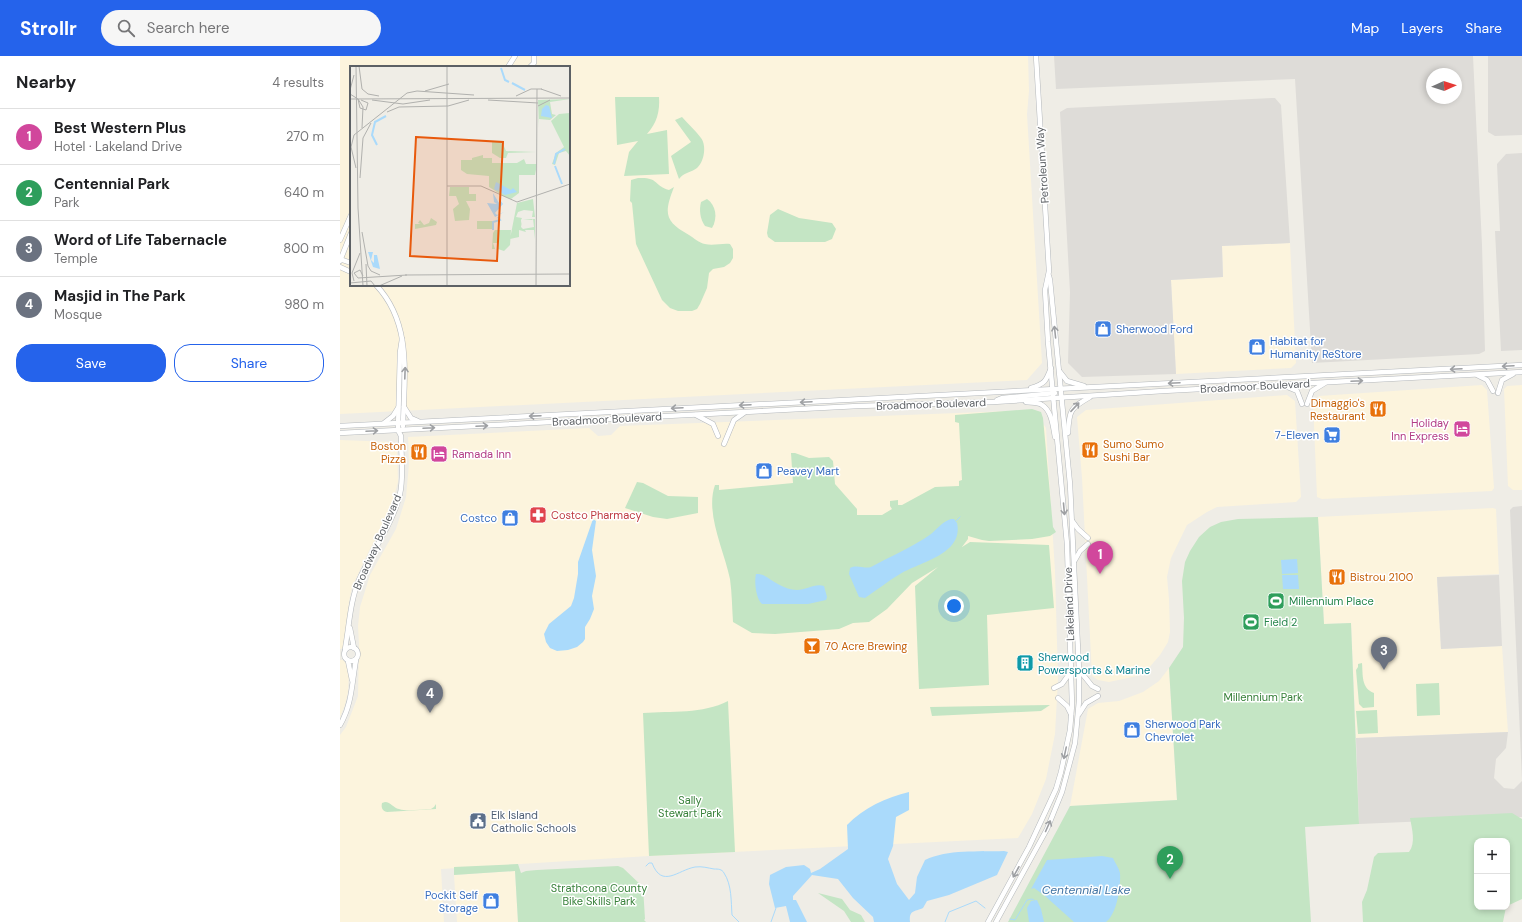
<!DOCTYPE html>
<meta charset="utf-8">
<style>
:root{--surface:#fff;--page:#f6f6f6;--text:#202124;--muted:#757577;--line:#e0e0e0;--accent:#2563eb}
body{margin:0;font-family:"DM Sans",sans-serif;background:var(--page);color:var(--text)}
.controls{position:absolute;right:12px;bottom:12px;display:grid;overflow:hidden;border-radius:8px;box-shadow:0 2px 6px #0003}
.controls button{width:36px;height:36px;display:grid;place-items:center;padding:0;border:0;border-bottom:1px solid var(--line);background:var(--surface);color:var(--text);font:20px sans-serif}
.compass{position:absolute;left:1086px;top:12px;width:36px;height:36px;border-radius:50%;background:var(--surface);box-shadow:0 2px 6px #0003;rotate:87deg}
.you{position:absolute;left:614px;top:550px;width:14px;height:14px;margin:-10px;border:3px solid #fff;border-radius:50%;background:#1a73e8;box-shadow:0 0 0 6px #1a73e833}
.badge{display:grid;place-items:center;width:26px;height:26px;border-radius:50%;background:var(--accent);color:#fff;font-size:13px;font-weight:700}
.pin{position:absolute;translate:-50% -33px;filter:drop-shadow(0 1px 2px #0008)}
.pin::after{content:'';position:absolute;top:21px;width:14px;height:12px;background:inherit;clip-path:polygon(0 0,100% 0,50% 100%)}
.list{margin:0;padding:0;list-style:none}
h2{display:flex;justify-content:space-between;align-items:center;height:52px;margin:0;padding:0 16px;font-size:17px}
h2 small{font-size:13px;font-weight:400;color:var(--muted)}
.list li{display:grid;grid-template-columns:26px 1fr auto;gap:12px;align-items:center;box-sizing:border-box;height:56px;padding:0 16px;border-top:1px solid var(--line)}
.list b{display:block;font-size:15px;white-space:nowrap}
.list p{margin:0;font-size:13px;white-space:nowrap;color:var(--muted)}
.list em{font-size:13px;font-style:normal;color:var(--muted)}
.actions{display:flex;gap:8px;padding:12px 16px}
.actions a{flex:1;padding:9px 0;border:1px solid var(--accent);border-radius:16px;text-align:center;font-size:14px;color:var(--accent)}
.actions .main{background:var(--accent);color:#fff}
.icon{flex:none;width:22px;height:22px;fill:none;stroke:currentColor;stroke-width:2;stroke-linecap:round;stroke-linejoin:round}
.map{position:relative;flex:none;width:1182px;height:866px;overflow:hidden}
header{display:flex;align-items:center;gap:24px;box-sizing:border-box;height:56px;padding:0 20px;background:var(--accent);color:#fff}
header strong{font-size:19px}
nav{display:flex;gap:22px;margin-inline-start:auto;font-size:14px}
.search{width:280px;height:36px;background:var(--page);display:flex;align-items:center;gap:10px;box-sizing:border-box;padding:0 14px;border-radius:22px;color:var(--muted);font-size:15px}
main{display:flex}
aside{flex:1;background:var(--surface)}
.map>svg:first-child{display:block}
</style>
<header>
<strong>Strollr</strong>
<div class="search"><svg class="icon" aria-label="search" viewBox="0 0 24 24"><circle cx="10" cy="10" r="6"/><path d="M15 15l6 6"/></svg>Search here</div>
<nav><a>Map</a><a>Layers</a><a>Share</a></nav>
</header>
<main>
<aside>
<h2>Nearby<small>4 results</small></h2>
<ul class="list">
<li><span class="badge" style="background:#d1479c">1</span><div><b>Best Western Plus</b><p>Hotel · Lakeland Drive</p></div><em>270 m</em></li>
<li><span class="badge" style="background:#2e9e5b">2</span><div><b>Centennial Park</b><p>Park</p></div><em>640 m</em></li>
<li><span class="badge" style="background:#6b7280">3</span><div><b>Word of Life Tabernacle</b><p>Temple</p></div><em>800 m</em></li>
<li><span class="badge" style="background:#6b7280">4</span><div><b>Masjid in The Park</b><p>Mosque</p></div><em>980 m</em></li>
</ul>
<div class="actions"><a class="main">Save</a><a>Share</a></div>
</aside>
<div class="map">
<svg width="1182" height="866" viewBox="0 0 1182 866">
<rect width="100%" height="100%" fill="#efede6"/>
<!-- commercial -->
<g fill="#fcf4dd" fill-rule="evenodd">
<path d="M0,0H688L689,35L687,58L702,307L687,324L0,358ZM11,11H229V229H11Z"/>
<path d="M950,187L956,307L951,312L836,318L831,224L883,221L882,190Z"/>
<path d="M1142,329L1147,334L1154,432L1152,435L982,443L977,441L973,345L979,340Z"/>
<path d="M1182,329V434H1173L1168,430L1164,333L1167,330Z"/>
<path d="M947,339L955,345L961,441L956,446L877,451L867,456L847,469L831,502L827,521L829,543L830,576L828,586L820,599L807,614L797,620L769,626L758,624L752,620L742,422L737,361L746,354Z"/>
<path d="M670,355L699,362L706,372L715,515L718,623L715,678L706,723L692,758L678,782L309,800L101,813L104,866H0V679L6,671L18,640L19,588L18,570L20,551L30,519L56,473L66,441L69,408L68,381L249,372L258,380L271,379L280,370Z"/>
<path d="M0,384L53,386L57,390L58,426L50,456L29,495L12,531L9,546L5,592L0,593Z"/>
<path d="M1153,452L1156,453L1159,518L1097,521L1101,593L1162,590L1168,676L1016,682L1011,567L984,568L978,461Z"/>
<path d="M0,604H3L7,608L9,617L8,636L5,649L0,661Z"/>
<path d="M829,612L837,744L730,750L748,653L758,647L779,645L803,636L819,625Z"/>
<path d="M175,815L178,866H117L114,819Z"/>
</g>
<!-- industrial -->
<g fill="#dedcd8" fill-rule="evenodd">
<path d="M714,0H1133L1142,189L1145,295L1139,298L972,307L955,23L716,33ZM1092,18H1116V42H1092Z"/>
<path d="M1148,0H1182V79L1155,80L1148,76Z"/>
<path d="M932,42H935L941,49L950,187L882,190L883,221L831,224L836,318L742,321L728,307L730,236L720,56L727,52Z"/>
<path d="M1182,97V294L1161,295L1155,175H1160L1157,108L1166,98Z"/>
<path d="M1182,450V724L1170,454L1173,451Z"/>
<path d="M1159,519L1162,590L1101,593L1097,521Z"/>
<path d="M1168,676L1166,692L1156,703L1154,722L1164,732L1174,733L1182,725V761L1019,768L1016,682Z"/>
</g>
<!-- green -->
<g fill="#c4e5c4">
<path d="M275,41H319C320,55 317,67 307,78L327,74L329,118L284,120L289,96L298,85L277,89Z"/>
<path d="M342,61C348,68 356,75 361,82C367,90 364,106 357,112C351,117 344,116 339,123L331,100L351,86L335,64Z"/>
<path d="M298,122C319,121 313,129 329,134L334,131C324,157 324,165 349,179C354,182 359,187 365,188C373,190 382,187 390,188L393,193V202L390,207L384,211L373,213L369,217L367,232L360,248L357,253L352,255H338L330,252L322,244L296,188L292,147L290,145L291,124Z"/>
<path d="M367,143C376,149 378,162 372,172L365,170C360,163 359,154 361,146Z"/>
<path d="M438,153L459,162L492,167L496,173L492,183L485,186H435L428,181L427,177L430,159Z"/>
<path d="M692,353L701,356L703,362L713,471L716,476L710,480L692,483L649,485L642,484L628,480V483L622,491L630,486L709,489L714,552L647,559L649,629L579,633L575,530L598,511L572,527L547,553L529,566L513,567L499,573L435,578L412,577L393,566C392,552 392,537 390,523C384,494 365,457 375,429H379V434L453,427L451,397H455L469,402L489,401L493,405L495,428L517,453V459H542L552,453L550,450V445L558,444V449H562L595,431L619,430V425L622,424L619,367L615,366V359Z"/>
<path d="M297,426L303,427L328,440L358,441V457L327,463L313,461L285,452Z"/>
<path d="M978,461L984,568L1011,567L1019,768L965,771L971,866H668L730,750L837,744L829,612L843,591L844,562L842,525L845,506L850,495L859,481L870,471L881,466L898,463Z"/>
<path d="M1022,607C1023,619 1021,632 1034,637V651L1023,652L1019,648L1016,614L1018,611V608Z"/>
<path d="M1099,627L1100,659L1077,660L1076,628Z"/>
<path d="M388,645L395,796L309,800L303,657C331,655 363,658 388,645Z"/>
<path d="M710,649L701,655L592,660L590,651Z"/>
<path d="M1037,654L1038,677L1018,678L1016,655Z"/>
<path d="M45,746C51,746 53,752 59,753C68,756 81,753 91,753L94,751L96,748V753L47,756C42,755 41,751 42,747Z"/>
<path d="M1172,757L1182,763V843L1167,850V785H1137V851H1166L1163,866H1023L1022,846L1027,834L1034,801L1038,797L1069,796C1076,787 1072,773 1070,762Z"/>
<path d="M178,808L181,817L186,815L197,814L278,810L283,812L303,831L305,863L304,864L306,866H178L175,815L114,819V811Z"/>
<path d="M478,837L502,843L510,854L521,859L525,866H511L504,855Z"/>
</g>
<!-- water -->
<g fill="#aadafb">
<path d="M253,463L256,465L252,494L256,520L252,540L254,553L250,563L245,571V583L243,586L237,591L228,594L217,595L210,592L206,586L204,578L209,568L231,550L234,542L238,518V506Z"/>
<path d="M611,463H614L617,467C624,498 580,506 560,518C548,525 537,534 525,542L519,541L509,518L510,512C517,508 524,513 531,511C551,500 573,491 591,478C598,472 602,466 611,463Z"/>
<path d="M957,503L958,517L942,518L941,504Z"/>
<path d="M416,518H419L423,519C434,525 444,534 457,534C466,534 475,527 484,530L487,541L486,544L468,548H422C416,543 414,526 416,518Z"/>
<path d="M942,519H958L959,533H943Z"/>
<path d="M569,736V754L556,761L553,790L548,803L557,828L569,844L575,837L577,821L585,804C608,793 638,796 664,795L668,796L657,819L609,839L587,845L583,852C574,856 569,854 570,866H534L533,861L513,842L498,823L472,819L453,840V844H456L467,866H450L446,850L435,852L429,828L430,819L446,811L464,809L470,813L471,817L480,813L508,793L507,769C523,752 547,741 569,736Z"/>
<path d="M762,800L773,802C775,807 779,812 780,817C781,830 777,858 766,866H734L704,839L694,832L691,833L707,804Z"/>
<path d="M697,844L701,853L704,866H689L687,852L691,845Z"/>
</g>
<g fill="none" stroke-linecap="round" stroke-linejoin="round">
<!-- stream -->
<g stroke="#aadafb" stroke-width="1">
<path d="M616,465L620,461"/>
<path d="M306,810L309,807H312C322,833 338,814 355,811C362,810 368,812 374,813C378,813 382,813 384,817C392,829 391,846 392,859L399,866"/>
<path d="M670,863L675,864L687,844L692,843L694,844"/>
<path d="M431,866L436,852"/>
<path d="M605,866L609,856L636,845L645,852"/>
</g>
<!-- secondary casing -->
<g stroke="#b4b8bc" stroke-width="5.5">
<g id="secondary">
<path d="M168,11L175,0"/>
<path d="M190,11L194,7V0"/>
<path d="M0,184L11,159"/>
<path d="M0,203L11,207"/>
<path d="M0,205L11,177"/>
<path d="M0,211L11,216"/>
<path d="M36,229C73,268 64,321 63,370"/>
<path d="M720,316L727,325L744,330"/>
<path d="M1137,319L1147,324L1153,335"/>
<path d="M945,330L957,335L962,348"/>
<path d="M691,332C705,328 706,325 711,312"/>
<path d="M1158,337L1162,324L1173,318"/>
<path d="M657,344L662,342L715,337"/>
<path d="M686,346C691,347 698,346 702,349C712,355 713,371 715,381"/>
<path d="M967,348L972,335L985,327"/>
<path d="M64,351L71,362L78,365"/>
<path d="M356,359L373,368L378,380"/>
<path d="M44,367L53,360L58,352"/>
<path d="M0,370L1182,309"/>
<path d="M0,377L518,350L653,346L823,335L1182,316"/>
<path d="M728,377C729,353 731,352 750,341"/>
<path d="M384,388L394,364L404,357"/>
<path d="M733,466L738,473L748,482"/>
<path d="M735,504L740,495L748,488"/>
<path d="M10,572L14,592"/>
<circle cx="11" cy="598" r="7"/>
<path d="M5,593C9,571 10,545 19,524C31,496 53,468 60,438C64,420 61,399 61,380L58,374L60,296L62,283"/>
<path d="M8,605L12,624"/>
<path d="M740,615L752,630L758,633"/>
<path d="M714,632L722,628L732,614"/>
<path d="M718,642L727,650L731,658"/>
<path d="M739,658L746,647L758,640"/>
<path d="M0,669C12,649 12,626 16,604"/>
<path d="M648,866L689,791L716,733L721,716L730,674L732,649L727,488L708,286L705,234L709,215L696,0"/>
<path d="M656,866L707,773L722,736L735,687L739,645V614L730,428L710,224L709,220"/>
</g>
</g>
<!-- secondary -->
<use href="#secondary" stroke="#fff" stroke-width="4.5"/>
</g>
<!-- one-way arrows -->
<defs><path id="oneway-shaft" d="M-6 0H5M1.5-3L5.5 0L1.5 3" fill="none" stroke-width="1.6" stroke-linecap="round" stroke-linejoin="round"/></defs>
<g stroke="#9ea0a3">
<use href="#oneway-shaft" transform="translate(715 276) rotate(-96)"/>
<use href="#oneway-shaft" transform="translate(1168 310) rotate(177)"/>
<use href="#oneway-shaft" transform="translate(1116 313) rotate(177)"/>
<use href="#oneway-shaft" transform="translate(65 317) rotate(-88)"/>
<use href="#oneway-shaft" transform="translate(1017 325) rotate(-3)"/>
<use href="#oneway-shaft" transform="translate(834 327) rotate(177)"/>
<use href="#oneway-shaft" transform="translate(466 346) rotate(177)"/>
<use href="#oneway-shaft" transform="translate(405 349) rotate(177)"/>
<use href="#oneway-shaft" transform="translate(735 351) rotate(-47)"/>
<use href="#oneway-shaft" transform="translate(337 352) rotate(177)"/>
<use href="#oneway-shaft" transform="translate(195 360) rotate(178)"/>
<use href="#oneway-shaft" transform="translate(142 370) rotate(-3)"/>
<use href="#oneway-shaft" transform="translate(89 372) rotate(-3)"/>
<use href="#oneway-shaft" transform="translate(32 375) rotate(-3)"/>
<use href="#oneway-shaft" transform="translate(724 453) rotate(85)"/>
<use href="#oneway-shaft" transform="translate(725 697) rotate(102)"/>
<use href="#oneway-shaft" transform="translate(708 770) rotate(-66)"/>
<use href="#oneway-shaft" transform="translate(676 816) rotate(119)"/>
</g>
<!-- icons -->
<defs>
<g id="shop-square" transform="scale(0.9)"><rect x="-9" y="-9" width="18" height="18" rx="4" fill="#3f7fe0" stroke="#fff"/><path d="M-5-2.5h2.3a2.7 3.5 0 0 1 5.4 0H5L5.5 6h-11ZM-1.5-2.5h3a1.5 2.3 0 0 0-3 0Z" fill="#fff"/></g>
<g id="restaurant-square" transform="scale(0.9)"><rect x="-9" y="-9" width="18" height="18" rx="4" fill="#e8710a" stroke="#fff"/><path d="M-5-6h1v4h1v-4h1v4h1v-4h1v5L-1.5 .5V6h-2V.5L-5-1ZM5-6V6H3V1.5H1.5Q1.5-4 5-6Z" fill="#fff"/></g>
<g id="hotel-square" transform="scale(0.9)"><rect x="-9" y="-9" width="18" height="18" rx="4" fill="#d1479c" stroke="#fff"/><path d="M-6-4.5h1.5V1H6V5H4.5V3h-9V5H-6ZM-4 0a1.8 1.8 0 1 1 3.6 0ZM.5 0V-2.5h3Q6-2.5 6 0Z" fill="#fff"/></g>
<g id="supermarket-square" transform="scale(0.9)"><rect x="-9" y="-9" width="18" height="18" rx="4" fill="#3f7fe0" stroke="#fff"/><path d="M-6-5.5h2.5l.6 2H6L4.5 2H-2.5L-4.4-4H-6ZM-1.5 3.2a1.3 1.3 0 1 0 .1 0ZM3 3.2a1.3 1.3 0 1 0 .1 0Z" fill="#fff"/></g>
<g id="pharmacy-square" transform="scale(0.9)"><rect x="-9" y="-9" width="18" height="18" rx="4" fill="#e0444e" stroke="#fff"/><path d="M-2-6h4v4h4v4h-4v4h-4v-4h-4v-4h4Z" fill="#fff"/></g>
<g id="stadium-square" transform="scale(0.9)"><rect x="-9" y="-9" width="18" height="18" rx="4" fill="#2e9e5b" stroke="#fff"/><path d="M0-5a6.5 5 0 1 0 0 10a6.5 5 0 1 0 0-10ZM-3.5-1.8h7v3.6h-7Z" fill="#fff"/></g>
<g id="bar-square" transform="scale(0.9)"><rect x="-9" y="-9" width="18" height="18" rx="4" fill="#e8710a" stroke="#fff"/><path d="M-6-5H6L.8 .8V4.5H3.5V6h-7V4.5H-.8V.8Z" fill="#fff"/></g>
<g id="building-square" transform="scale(0.9)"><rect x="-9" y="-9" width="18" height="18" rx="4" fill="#0f9aa8" stroke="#fff"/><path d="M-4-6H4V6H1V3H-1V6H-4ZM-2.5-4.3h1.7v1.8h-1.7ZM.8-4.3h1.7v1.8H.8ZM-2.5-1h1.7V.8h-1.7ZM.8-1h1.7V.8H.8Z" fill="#fff"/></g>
<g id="civic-square" transform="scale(0.9)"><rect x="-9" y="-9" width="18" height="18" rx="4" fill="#5c6f8a" stroke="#fff"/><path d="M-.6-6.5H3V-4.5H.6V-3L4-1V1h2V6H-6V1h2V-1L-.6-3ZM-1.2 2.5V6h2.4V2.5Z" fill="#fff"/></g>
</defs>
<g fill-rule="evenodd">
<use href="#shop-square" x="763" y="273"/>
<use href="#shop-square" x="917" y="291"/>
<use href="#restaurant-square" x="1038" y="353"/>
<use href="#hotel-square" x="1122" y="373"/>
<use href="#supermarket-square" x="992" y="379"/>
<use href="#restaurant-square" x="750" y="394"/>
<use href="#restaurant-square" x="79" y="396"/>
<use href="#hotel-square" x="99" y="398"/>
<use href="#shop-square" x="424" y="415"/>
<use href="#pharmacy-square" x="198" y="459"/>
<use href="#shop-square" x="170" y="462"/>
<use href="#restaurant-square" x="997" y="521"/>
<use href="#stadium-square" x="936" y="545"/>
<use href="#stadium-square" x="911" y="566"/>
<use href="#bar-square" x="472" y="590"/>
<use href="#building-square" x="685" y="607"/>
<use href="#shop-square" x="792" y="674"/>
<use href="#civic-square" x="138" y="765"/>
<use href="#shop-square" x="151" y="845"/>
</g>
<g text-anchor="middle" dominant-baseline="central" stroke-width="3" stroke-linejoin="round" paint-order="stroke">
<!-- street labels -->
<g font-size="11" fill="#5d6165" stroke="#fff">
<text transform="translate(702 109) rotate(-94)">Petroleum Way</text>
<text transform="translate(915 330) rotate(-3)">Broadmoor Boulevard</text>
<text transform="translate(591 348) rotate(-2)">Broadmoor Boulevard</text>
<text transform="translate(267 363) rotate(-3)">Broadmoor Boulevard</text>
<text transform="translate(37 486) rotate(-66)">Broadway Boulevard</text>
<text transform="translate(729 548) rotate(-92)">Lakeland Drive</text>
</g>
<!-- shop labels -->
<g font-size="11" fill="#366cbe" stroke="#fff" text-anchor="start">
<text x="776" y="273">Sherwood Ford</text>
<text x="930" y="285">Habitat for<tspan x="930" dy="13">Humanity ReStore</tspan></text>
<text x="979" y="379" text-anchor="end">7-Eleven</text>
<text x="437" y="415">Peavey Mart</text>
<text x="157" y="462" text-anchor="end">Costco</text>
<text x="805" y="668">Sherwood Park<tspan x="805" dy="13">Chevrolet</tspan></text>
<text x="138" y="839" text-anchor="end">Pockit Self<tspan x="138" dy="13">Storage</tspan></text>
</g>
<!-- food labels -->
<g font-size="11" fill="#c56008" stroke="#fff" text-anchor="start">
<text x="1025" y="347" text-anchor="end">Dimaggio's<tspan x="1025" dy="13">Restaurant</tspan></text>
<text x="763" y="388">Sumo Sumo<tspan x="763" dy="13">Sushi Bar</tspan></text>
<text x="66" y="390" text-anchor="end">Boston<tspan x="66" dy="13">Pizza</tspan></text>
<text x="1010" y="521">Bistrou 2100</text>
<text x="485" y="590">70 Acre Brewing</text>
</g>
<!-- hotel labels -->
<g font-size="11" fill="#b23c85" stroke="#fff" text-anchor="end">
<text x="1109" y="367">Holiday<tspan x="1109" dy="13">Inn Express</tspan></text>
<text x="112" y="398" text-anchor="start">Ramada Inn</text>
</g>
<!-- health labels -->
<g font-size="11" fill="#be3a42" stroke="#fff" text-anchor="start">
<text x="211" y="459">Costco Pharmacy</text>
</g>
<!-- leisure labels -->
<g font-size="11" fill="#27864d" stroke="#fff" text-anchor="start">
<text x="949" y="545">Millennium Place</text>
<text x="924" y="566">Field 2</text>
</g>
<!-- culture labels -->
<g font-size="11" fill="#0d838f" stroke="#fff" text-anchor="start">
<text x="698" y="601">Sherwood<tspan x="698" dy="13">Powersports &amp; Marine</tspan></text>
</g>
<!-- park labels -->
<g font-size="11" fill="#38813a" stroke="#fff">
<text x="923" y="641">Millennium Park</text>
<text x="350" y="744">Sally<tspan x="350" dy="13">Stewart Park</tspan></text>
<text x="259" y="832">Strathcona County<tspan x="259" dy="13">Bike Skills Park</tspan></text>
</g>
<!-- service labels -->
<g font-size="11" fill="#4e5e75" stroke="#fff" text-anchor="start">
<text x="151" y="759">Elk Island<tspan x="151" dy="13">Catholic Schools</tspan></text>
</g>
<!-- water labels -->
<g font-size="12" font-style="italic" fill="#4375a5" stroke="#fff">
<text x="746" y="834">Centennial Lake</text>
</g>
</g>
<!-- overview -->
<g transform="translate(10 10)">
<rect width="220" height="220" fill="#efede6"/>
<path d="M220,33L200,36L202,48L206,49L200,54L189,53V62L188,34ZM220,47V90L216,85L209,87L205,99L202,98L206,87L214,81L201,55L209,48ZM147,75L153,78L156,85L186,86L158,87L156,92H150L142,87V76ZM133,89V92H142V97H167L174,93L176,98H187L185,109H169V127L161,133L155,131L139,121V110L117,108L111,104V94H122V92ZM100,121H119V128H126V135H116L120,143L119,154L105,155L103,143L109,138L106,130H99ZM183,133L185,151H182L183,145L174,144L168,146L166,151L172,152L171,154V158L172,155L171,161L173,163L184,161L183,153L182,154L173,153H185V173L184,164H175L176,166L169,164V171L160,173L167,137ZM81,152L87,156L86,159L65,163V158H71L68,157L70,154L74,159L79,157ZM127,155H142V163H127ZM145,164H161L160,179L154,185L148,183V177H143L145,183H142L143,167Z" fill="#c4e5c4"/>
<path d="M196,39L199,40L202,52L191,50L192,43ZM146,116L161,124L163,122L167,126L155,129L148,125L151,121L147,125L144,123ZM143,127L149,137L151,135L153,138L145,147L147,149L154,146L145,151L137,137L147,138L144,136ZM18,186H23L21,194L24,197V189H27L30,203L23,201Z" fill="#aadafb"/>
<path fill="none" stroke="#aadafb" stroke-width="2" d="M151,2L155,14L159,16M162,17L175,24M27,79L22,69L25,56L36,50M204,98L206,88L215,83M205,100L212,118M143,164V156L150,154L148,151"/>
<path fill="none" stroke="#b1b1ae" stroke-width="1" d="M6,0L8,142L13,220M9,0L12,23L18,28L29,30M97,0V220M191,23L211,30M0,24L4,9M75,25L99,18M0,28L8,33L13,41L12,62M166,30L181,23H192M0,33L220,32M8,33L10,42L16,44L18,37L11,34M22,34L53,38L80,34M138,34L188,37M98,40L119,34M188,40L200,34M37,46L49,41L98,40M6,102L1,81L4,69L57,27L67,25L124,29M10,112L13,72L21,57M97,120H131L167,136L220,118M12,166L18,200L21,205L30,209M16,198L17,220M55,209L220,208M13,210L10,204L4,207L8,212L57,209M4,215L2,207L10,187M0,217L21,215L25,220M29,220L52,210M186,220L187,23"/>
<path fill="#e8590c" fill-opacity="0.15" stroke="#e8590c" stroke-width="2" d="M66,71L153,76L147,195L60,190Z"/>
<rect width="220" height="220" fill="none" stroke="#5d6165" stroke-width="2"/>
</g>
</svg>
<div class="controls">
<button>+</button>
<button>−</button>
</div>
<svg class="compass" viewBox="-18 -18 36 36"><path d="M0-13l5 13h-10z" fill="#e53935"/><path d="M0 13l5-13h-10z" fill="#757577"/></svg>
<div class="you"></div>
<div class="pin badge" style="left:760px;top:518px;background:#d1479c">1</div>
<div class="pin badge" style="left:830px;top:823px;background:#2e9e5b">2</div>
<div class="pin badge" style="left:1044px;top:614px;background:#6b7280">3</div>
<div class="pin badge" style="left:90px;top:657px;background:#6b7280">4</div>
</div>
</main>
